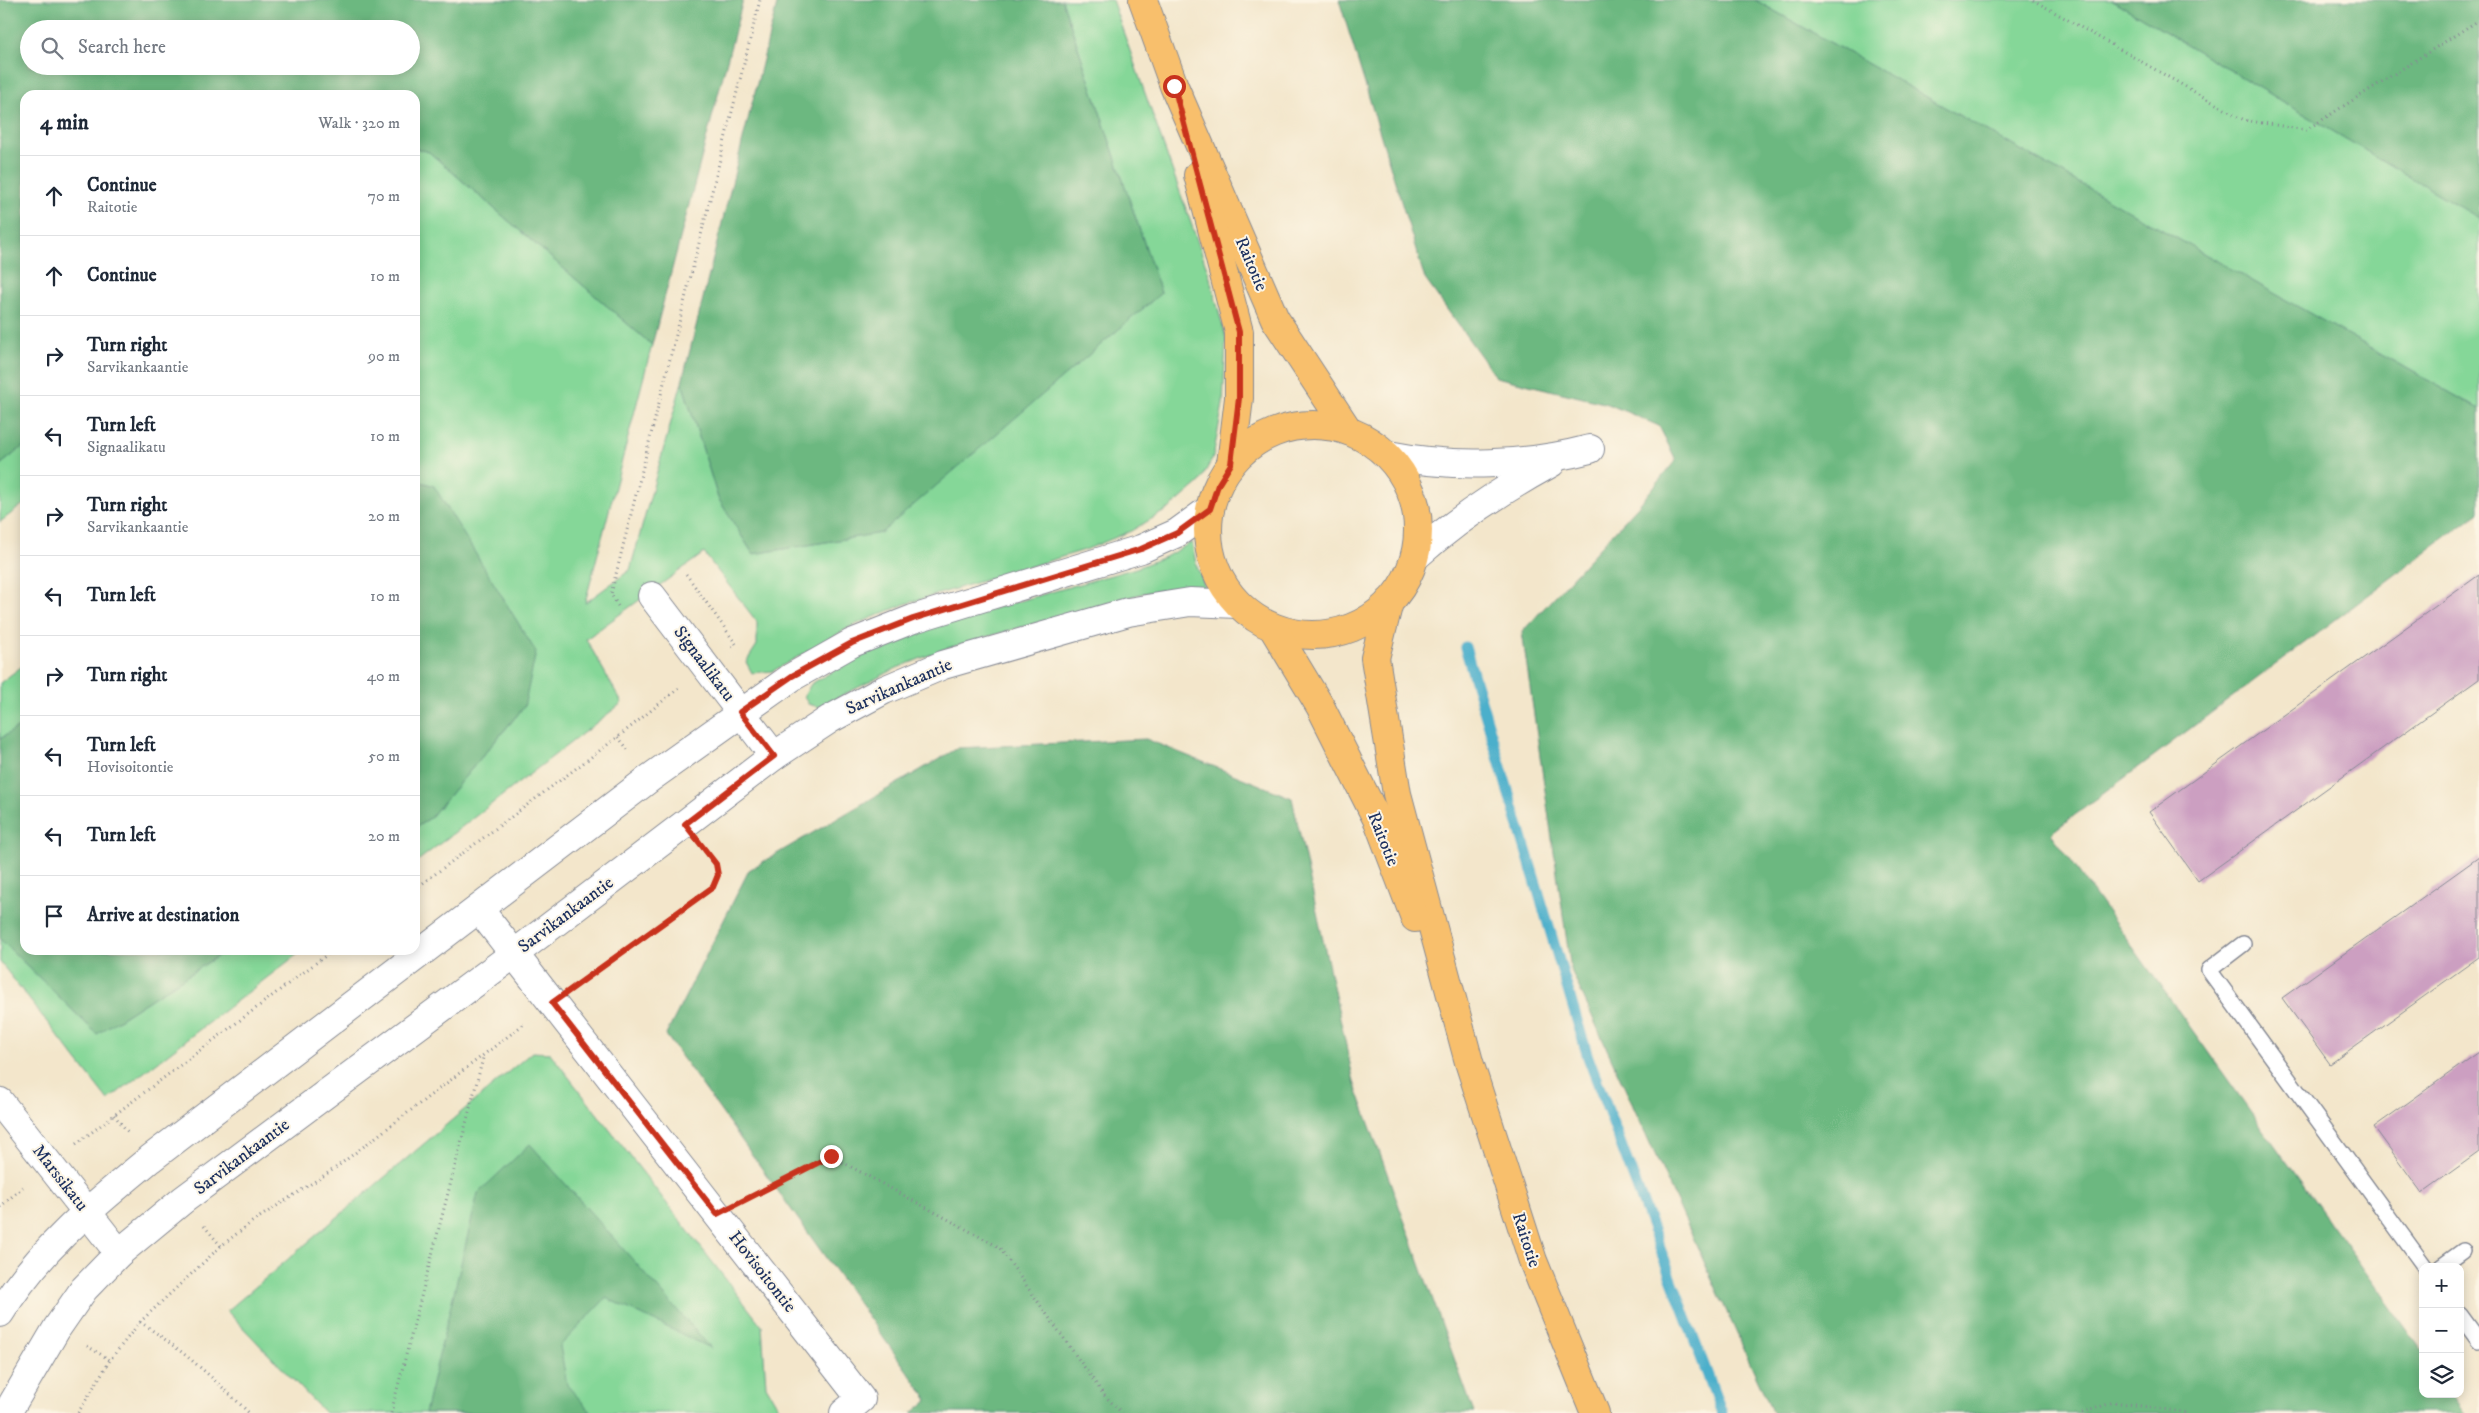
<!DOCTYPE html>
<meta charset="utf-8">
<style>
:root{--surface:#fff;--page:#f6f6f7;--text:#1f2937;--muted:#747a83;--line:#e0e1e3}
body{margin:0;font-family:"IM FELL DW Pica",serif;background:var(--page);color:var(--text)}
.controls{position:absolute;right:15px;bottom:15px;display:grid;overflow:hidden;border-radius:10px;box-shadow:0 2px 12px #0003}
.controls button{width:45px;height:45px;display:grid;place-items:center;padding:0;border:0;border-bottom:1px solid var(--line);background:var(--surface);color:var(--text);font:25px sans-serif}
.stop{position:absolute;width:15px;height:15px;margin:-11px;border:4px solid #c8321e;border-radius:50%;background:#fff}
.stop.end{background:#c8321e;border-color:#fff;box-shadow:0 1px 5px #0008}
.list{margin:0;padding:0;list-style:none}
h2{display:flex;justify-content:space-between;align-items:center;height:65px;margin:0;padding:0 20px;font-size:21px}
h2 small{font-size:16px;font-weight:400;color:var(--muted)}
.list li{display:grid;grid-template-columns:32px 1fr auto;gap:15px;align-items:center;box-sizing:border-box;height:80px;padding:0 20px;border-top:1px solid var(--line)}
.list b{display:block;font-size:19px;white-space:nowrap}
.list p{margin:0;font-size:16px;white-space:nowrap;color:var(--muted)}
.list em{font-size:16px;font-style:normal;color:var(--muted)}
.icon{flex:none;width:28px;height:28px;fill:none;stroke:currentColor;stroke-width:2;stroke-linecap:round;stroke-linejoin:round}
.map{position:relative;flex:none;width:2479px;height:1413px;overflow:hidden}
.search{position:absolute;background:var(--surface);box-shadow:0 2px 12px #0003;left:20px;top:20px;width:400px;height:55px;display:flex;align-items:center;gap:12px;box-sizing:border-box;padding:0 18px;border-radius:28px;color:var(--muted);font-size:19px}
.panel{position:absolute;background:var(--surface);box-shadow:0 2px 12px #0003;left:20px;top:90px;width:400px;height:865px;border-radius:15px}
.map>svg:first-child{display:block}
</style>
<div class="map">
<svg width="2479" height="1413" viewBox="0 0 2479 1413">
<rect width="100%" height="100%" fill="#fcf5e5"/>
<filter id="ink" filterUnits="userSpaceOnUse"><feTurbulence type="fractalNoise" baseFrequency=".02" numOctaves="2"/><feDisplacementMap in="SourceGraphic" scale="10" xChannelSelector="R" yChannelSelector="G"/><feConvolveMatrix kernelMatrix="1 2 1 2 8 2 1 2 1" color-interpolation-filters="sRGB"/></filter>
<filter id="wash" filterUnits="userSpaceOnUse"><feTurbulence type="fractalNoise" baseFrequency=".0096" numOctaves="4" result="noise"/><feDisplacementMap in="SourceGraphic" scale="20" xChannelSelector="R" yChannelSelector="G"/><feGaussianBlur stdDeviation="1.12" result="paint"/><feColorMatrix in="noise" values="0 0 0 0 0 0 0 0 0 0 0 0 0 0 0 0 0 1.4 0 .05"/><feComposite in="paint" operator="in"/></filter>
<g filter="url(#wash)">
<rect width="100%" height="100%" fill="#f3e6cb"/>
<!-- green -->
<g fill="#85d798" stroke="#50837b">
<path d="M1062,0H1112L1209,274L1226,339L1223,404L1213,457L1200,482L1170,508L1131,531L1085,550L905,604L852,626L773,671L752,673L746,662L757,645V622L704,553L586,639L622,703L415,863V828L430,818L524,707L434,486L415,480V148L429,152L652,345L585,603L630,570L682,382L718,498L753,554L880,533L1161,293Z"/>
<path d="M1755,0H2112L2479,218V409Z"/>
<path d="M25,445V503L0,522V465Z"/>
<path d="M1192,542L1196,564L1205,587L1173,588L1144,593L947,648L897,668L819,707L808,704L804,696L811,684L859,656L928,627L1136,568L1167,556Z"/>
<path d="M25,664V723L0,739V683Z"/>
<path d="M0,939L97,1034L227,950H303L108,1100L0,962Z"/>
<path d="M532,1052L550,1053L762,1326L766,1386L782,1413H325L227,1311Z"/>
</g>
<!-- forest -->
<g fill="#6cb880" stroke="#44746f" fill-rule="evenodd">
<path d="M0,0H743L652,345L429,152L415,148V95H25V445L0,465ZM29,29H411V66H29Z"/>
<path d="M778,0H1062L1161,293L881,533L753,554L718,498L682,382Z"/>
<path d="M1339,0H1755L2479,409V512L2051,833L2423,1352V1394H2453L2466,1413H1773L1571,970L1522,632L1638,506L1676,460L1659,426L1608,404L1496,377L1425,279Z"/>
<path d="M2112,0H2479V218Z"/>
<path d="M415,480L434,486L536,652L524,707L430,818L415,828Z"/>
<path d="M25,723V950H227L97,1034L0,939V739Z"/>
<path d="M1146,739L1292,798L1354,1082L1474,1413H912L928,1400L666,1035L749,870L958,748Z"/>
<path d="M530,1144L711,1348L606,1298L560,1346L567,1385L592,1413H425L478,1193Z"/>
</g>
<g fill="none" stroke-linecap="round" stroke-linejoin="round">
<!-- stream -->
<path stroke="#4bafcb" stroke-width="11" d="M1465,647L1588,1057L1722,1413"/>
</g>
<g id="blocks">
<!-- building -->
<g fill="#cc9fc1">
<path d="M2479,575V679L2198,881L2149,812Z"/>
<path d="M2479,857V957L2330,1064L2282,998Z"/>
<path d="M2479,1052V1152L2422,1193L2374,1127Z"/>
</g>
</g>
</g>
<g filter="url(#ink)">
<use href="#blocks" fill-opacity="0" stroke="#878a94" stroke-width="1"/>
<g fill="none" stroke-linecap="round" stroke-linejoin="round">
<!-- service casing -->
<g stroke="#878a94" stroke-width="18">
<g id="service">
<path d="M2243,944L2209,970L2425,1267"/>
<path d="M2441,1267L2463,1251"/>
<path d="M2460,1315L2479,1341"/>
</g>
</g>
<!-- minor casing -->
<g stroke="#878a94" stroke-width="30">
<g id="minor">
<path d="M1388,455C1453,468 1526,466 1590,449"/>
<path d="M1415,557C1457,519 1502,490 1551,463"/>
<path d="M652,596L774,756"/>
<path d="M479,909L861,1399L844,1413"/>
<path d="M0,1102L119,1253"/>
</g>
</g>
<!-- tertiary casing -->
<g stroke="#878a94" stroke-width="30">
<g id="tertiary">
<path d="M0,1313C39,1249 93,1206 150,1159L650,778L792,677L852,643L913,619L1141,549L1177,533L1210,509"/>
<path d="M7,1413L57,1328L84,1289L119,1253L183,1200L514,954L774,756L830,719L884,690L943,665L1128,612L1190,602L1238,604"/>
</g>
</g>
<!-- primary casing -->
<g stroke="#878a94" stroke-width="30">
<g id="primary">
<path d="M1143,0L1174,86L1275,319L1348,430"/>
<path d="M1198,175L1239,332V398L1231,464"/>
<circle cx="1313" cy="530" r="105"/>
<path d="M1389,602L1375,658L1397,794L1469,1062L1533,1261L1595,1413"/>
<path d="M1273,628L1320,706L1378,821L1415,918"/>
</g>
</g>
<!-- path -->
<g stroke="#878a94" stroke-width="3" stroke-dasharray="1 4" stroke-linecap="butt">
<path d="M2033,0L2244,120L2306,130L2479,20"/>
<path d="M686,574L736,644L732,647"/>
<path d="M618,606L611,594L760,0"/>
<path d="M618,737L630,752"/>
<path d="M415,889L618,737L679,688"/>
<path d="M579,983L713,887C721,868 717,865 705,850"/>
<path d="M114,1115L128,1132"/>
<path d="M76,1144L333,950"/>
<path d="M749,1198L831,1156L999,1247L1104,1395L1122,1413"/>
<path d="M0,1207L23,1187"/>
<path d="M204,1226L221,1246"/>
<path d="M140,1322C180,1348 216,1380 249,1413"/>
<path d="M87,1346L110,1360"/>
<path d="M78,1413L110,1360L140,1322L221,1246L252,1222L334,1169L524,1024"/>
<path d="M391,1413L483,1058"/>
<path d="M2082,1413L2114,1402L2189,1413"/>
</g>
<!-- service -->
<use href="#service" stroke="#fff" stroke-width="15"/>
<!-- minor -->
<use href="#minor" stroke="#fff" stroke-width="28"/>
<!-- tertiary -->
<use href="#tertiary" stroke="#fff" stroke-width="28"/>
<!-- primary -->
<use href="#primary" stroke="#f8bf6c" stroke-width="28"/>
</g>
</g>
<g fill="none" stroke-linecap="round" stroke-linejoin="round" filter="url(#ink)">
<!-- route -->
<path stroke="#c8321e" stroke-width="6" d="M831,1156L717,1214L552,1003L713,887L718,875L716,864L685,824L774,756L740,712L792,676L852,643L913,619L1141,549L1177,533L1210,509L1218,485L1231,464L1239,398V332L1174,86"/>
</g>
<g text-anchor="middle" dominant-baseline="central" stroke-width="4" stroke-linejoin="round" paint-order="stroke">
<!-- street labels -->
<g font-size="18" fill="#1b2f5e" stroke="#fcf5e5">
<text transform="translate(1251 264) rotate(67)">Raitotie</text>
<text transform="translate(704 664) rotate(53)">Signaalikatu</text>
<text transform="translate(899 687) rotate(-24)">Sarvikankaantie</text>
<text transform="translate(1383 839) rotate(68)">Raitotie</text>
<text transform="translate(566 915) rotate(-37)">Sarvikankaantie</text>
<text transform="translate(242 1157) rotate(-37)">Sarvikankaantie</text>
<text transform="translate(60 1178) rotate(52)">Marssikatu</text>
<text transform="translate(1526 1240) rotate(72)">Raitotie</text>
<text transform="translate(762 1272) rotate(52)">Hovisoitontie</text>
</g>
</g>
</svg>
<div class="controls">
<button>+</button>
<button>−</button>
<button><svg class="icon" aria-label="layers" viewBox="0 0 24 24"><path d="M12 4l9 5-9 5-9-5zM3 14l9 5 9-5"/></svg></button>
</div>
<div class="stop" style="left:1174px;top:86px"></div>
<div class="stop end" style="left:831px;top:1156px"></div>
<div class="search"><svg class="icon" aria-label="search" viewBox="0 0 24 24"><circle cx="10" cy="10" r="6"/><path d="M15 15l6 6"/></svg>Search here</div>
<section class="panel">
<h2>4 min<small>Walk · 320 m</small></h2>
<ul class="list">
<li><svg class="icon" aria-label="ahead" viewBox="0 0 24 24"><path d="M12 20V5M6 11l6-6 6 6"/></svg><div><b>Continue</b><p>Raitotie</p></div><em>70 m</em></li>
<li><svg class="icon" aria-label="ahead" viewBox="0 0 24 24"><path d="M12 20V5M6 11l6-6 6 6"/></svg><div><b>Continue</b></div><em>10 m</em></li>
<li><svg class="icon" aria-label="right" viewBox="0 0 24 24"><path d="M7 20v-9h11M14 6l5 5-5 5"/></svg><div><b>Turn right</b><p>Sarvikankaantie</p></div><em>90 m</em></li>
<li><svg class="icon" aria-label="left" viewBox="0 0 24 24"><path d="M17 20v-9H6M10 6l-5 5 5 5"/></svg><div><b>Turn left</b><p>Signaalikatu</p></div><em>10 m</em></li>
<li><svg class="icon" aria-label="right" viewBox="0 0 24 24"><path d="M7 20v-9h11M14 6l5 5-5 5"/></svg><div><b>Turn right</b><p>Sarvikankaantie</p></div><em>20 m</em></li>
<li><svg class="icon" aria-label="left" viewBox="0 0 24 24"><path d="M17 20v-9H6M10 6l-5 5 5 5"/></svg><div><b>Turn left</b></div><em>10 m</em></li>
<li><svg class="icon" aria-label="right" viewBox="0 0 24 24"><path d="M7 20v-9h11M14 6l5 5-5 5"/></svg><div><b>Turn right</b></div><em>40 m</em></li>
<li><svg class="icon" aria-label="left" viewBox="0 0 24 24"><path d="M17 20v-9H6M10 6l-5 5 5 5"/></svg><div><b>Turn left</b><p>Hovisoitontie</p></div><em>50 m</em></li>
<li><svg class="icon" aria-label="left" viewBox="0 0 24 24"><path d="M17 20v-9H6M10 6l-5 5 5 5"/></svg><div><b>Turn left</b></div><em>20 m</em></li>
<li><svg class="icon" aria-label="arrive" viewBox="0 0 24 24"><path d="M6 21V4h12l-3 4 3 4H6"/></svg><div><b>Arrive at destination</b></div></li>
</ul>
</section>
</div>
